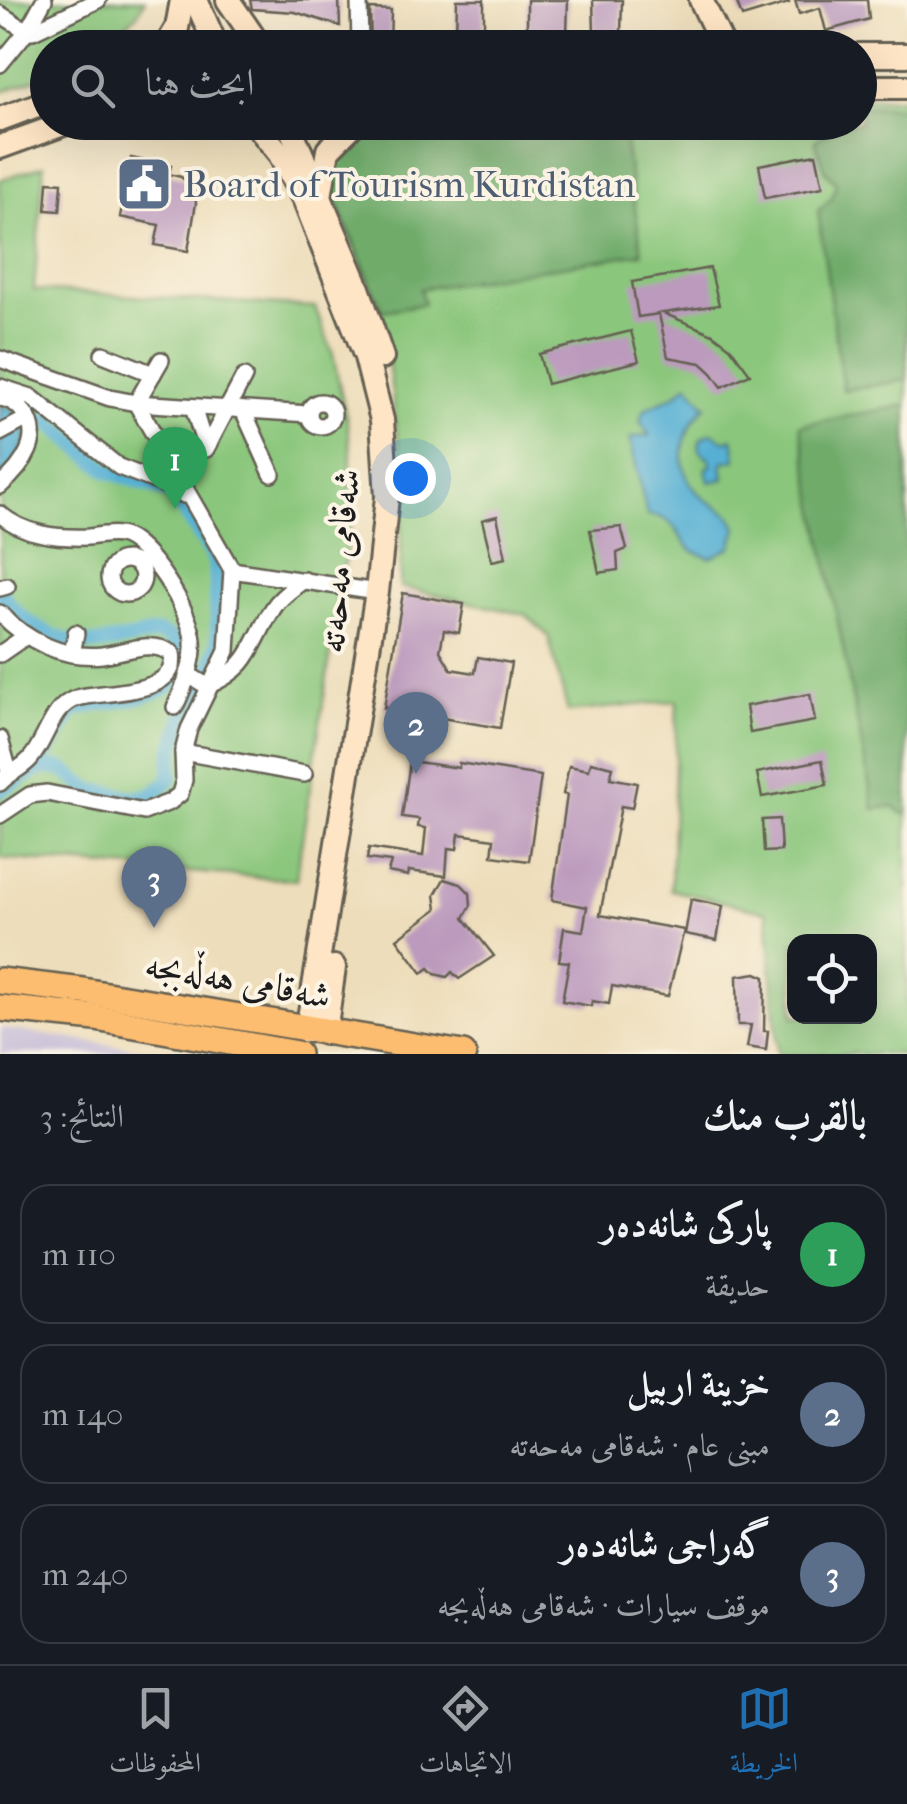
<!DOCTYPE html>
<html lang="ar">
<meta charset="utf-8">
<style>
:root{--surface:#171b24;--page:#242831;--text:#f1f3f6;--muted:#9ea1a6;--line:#363941;--accent:#1f6fb2}
body{margin:0;font-family:"IM FELL French Canon",Amiri,serif;background:var(--page);color:var(--text);direction:rtl}
.controls{position:absolute;right:30px;bottom:30px;display:grid;overflow:hidden;border-radius:20px;box-shadow:0 10px 40px #0002}
.controls button{width:90px;height:90px;display:grid;place-items:center;padding:0;border:0;border-bottom:2px solid var(--line);background:var(--surface);color:var(--text);font:50px sans-serif}
.you{position:absolute;left:410px;top:478px;width:35px;height:35px;margin:-25px;border:8px solid #fff;border-radius:50%;background:#1a73e8;box-shadow:0 0 0 15px #1a73e833}
.badge{display:grid;place-items:center;width:65px;height:65px;border-radius:50%;background:var(--accent);color:#fff;font-size:32px;font-weight:700}
.pin{position:absolute;translate:-50% -82px;filter:drop-shadow(0 2px 5px #0008)}
.pin::after{content:'';position:absolute;top:52px;width:35px;height:30px;background:inherit;clip-path:polygon(0 0,100% 0,50% 100%)}
.list{margin:0;padding:0;list-style:none}
h2{display:flex;justify-content:space-between;align-items:center;height:130px;margin:0;padding:0 40px;font-size:42px}
h2 small{font-size:32px;font-weight:400;color:var(--muted)}
.list li{display:grid;grid-template-columns:65px 1fr auto;gap:30px;align-items:center;box-sizing:border-box;height:140px;margin:0 20px 20px;padding:0 20px;border:2px solid var(--line);border-radius:30px}
.list b{display:block;font-size:38px;white-space:nowrap}
.list p{margin:0;font-size:32px;white-space:nowrap;color:var(--muted)}
.list em{font-size:32px;font-style:normal;color:var(--muted)}
.icon{flex:none;width:55px;height:55px;fill:none;stroke:currentColor;stroke-width:2;stroke-linecap:round;stroke-linejoin:round}
.map{position:relative;flex:none;width:907px;height:1054px;overflow:hidden;direction:ltr}
.search{position:absolute;background:var(--surface);box-shadow:0 10px 40px #0002;left:30px;right:30px;top:30px;height:110px;display:flex;align-items:center;gap:25px;box-sizing:border-box;padding:0 35px;border-radius:55px;color:var(--muted);font-size:38px}
.sheet{height:610px;background:var(--surface)}
nav{display:flex;justify-content:space-around;align-items:center;box-sizing:border-box;height:140px;border-top:2px solid var(--line);background:var(--surface);font-size:28px;color:var(--muted)}
nav a{display:grid;justify-items:center;gap:5px}
nav .on{color:var(--accent)}
.map>svg:first-child{display:block}
</style>
<div class="map">
<svg width="907" height="1054" viewBox="0 0 907 1054">
<rect width="100%" height="100%" fill="#fcf5e5"/>
<filter id="ink" filterUnits="userSpaceOnUse"><feTurbulence type="fractalNoise" baseFrequency=".01" numOctaves="2"/><feDisplacementMap in="SourceGraphic" scale="20" xChannelSelector="R" yChannelSelector="G"/><feConvolveMatrix kernelMatrix="1 2 1 2 8 2 1 2 1" color-interpolation-filters="sRGB"/></filter>
<filter id="wash" filterUnits="userSpaceOnUse"><feTurbulence type="fractalNoise" baseFrequency=".0048" numOctaves="4" result="noise"/><feDisplacementMap in="SourceGraphic" scale="40" xChannelSelector="R" yChannelSelector="G"/><feGaussianBlur stdDeviation="2.25" result="paint"/><feColorMatrix in="noise" values="0 0 0 0 0 0 0 0 0 0 0 0 0 0 0 0 0 1.4 0 .05"/><feComposite in="paint" operator="in"/></filter>
<g filter="url(#wash)">
<rect width="100%" height="100%" fill="#edddba"/>
<!-- industrial -->
<path fill="#c8bfd8" d="M0,1028L172,1054H0Z"/>
<!-- green -->
<g fill="#8ac67b" stroke="#53714c" stroke-width="2.5" fill-rule="evenodd">
<path d="M0,0H145L136,16L102,47L48,48L47,75L0,93Z"/>
<path d="M907,98V1054H778L767,912L671,890L677,701L568,712L548,636L526,615L400,587L403,481L383,322L329,187L342,145L373,123L860,122V99ZM794,942H870V1016H794Z"/>
<path d="M44,165L34,290L315,307L333,354L347,421L351,452L350,527L296,880L0,858V180Z"/>
</g>
<!-- forest -->
<g fill="#6fab6b" stroke="#466444" stroke-width="2.5">
<path d="M860,107H907V380L843,390L818,211L832,198L836,182L826,172L815,141L836,126L860,122Z"/>
<path d="M401,122L622,123L642,253L420,289L424,304L382,311L340,210L327,170C350,140 363,129 401,122Z"/>
<path d="M907,405V813L904,814L893,806L874,809L800,425Z"/>
</g>
<!-- water -->
<g fill="#57b0d4" stroke="#3a6678" stroke-width="2.5">
<path d="M688,384L706,406C680,432 672,469 702,497C716,509 731,509 737,528L731,547L711,558L692,551C675,534 676,516 647,515L630,438L649,435L640,421L645,409L674,396Z"/>
<path d="M0,405C10,407 13,411 19,418C37,439 12,464 0,483Z"/>
<path d="M712,433L725,441L733,438L736,459L722,462L724,479L709,482L706,468L711,466L710,458C701,454 697,449 701,439Z"/>
</g>
<g fill="none" stroke-linecap="round" stroke-linejoin="round">
<!-- canal -->
<g stroke="#57b0d4" stroke-width="15">
<path d="M0,589C14,620 58,645 93,644C114,643 137,637 158,633C168,636 178,641 181,653C194,703 99,698 72,711L36,770"/>
<path d="M0,790L43,767L62,769L90,790L136,798L153,794L170,779L172,753L185,712L210,669L218,645L216,566L212,554L172,493L108,471L48,421L40,419L25,424"/>
</g>
</g>
<g id="blocks">
<!-- building -->
<g fill="#bb9abd">
<path d="M250,0H339L340,26L295,12L252,9Z"/>
<path d="M457,0H484V38L456,36Z"/>
<path d="M527,0H568L567,35L527,34Z"/>
<path d="M593,0H622L621,33H594Z"/>
<path d="M736,0H788L789,3L742,17Z"/>
<path d="M795,0H867L869,19L826,31L820,8L799,14Z"/>
<path d="M370,9L391,10L390,48H371Z"/>
<path d="M742,122H788V129L745,136Z"/>
<path d="M816,154L823,187L765,198L759,165Z"/>
<path d="M131,158L171,166L169,174L181,177L193,187L196,203L188,251L155,245L159,225L120,217Z"/>
<path d="M48,182L62,183L60,211L46,210Z"/>
<path d="M710,268L719,305L663,313L713,334L730,347L750,374L722,387L712,373L701,363L668,357L659,314L638,317L632,282Z"/>
<path d="M631,331L639,361L547,384L539,354Z"/>
<path d="M497,516L506,558L492,561L482,520Z"/>
<path d="M621,527L627,549L617,553L618,570L599,573L590,530Z"/>
<path d="M403,593L464,604L459,633L444,630L440,651L451,669L475,673L478,657L511,663L500,728L384,708Z"/>
<path d="M810,694L815,721L750,733L746,706Z"/>
<path d="M822,760L827,785L762,797L757,773Z"/>
<path d="M410,761L459,768V763L541,776L529,861L492,856L494,839L459,834L457,849L448,848L446,876L409,871L408,876L388,872L391,862L367,859L369,848L423,856L426,828L418,827L419,819L402,817Z"/>
<path d="M591,762L613,767L610,778L637,783L632,808L621,806L600,915L684,930L668,996L612,986L609,1004L592,1001L591,1006L562,1001L569,962L559,961L564,928L583,931L587,907L552,900L567,795L563,794L569,766L589,770Z"/>
<path d="M779,819L781,851L764,852L762,820Z"/>
<path d="M444,879L461,884L470,893L471,905L464,918L494,956L459,979L452,972L447,977L435,974L429,968L422,973L397,939L437,909L435,895Z"/>
<path d="M691,899L723,906L717,940L685,934Z"/>
<path d="M756,973L765,977L764,1031H768L766,1050L747,1047L751,1025H738L737,976Z"/>
</g>
</g>
</g>
<g filter="url(#ink)">
<use href="#blocks" fill-opacity="0" stroke="#656053" stroke-width="2.5"/>
<g fill="none" stroke-linecap="round" stroke-linejoin="round">
<!-- street casing -->
<g stroke="#656053" stroke-width="20">
<g id="street">
<path d="M359,0L360,48"/>
<path d="M0,14L27,31H33L98,0"/>
<path d="M0,64L27,31L44,0"/>
<path d="M103,354L153,374"/>
<path d="M0,359L110,398L136,403L309,414"/>
<path d="M0,387L31,397L119,467L176,489L184,495"/>
<path d="M0,398C9,399 15,402 21,409C47,436 22,467 0,486"/>
<circle cx="321" cy="414" r="12"/>
<path d="M193,407L206,449L244,377"/>
<path d="M243,410L272,474"/>
<path d="M0,433L28,418"/>
<path d="M0,514C24,535 57,538 88,537C98,536 110,533 119,535C148,540 191,612 193,640C195,662 184,687 175,707"/>
<circle cx="126" cy="577" r="17"/>
<path d="M232,570L377,592"/>
<path d="M0,588L7,586"/>
<path d="M0,613C26,641 63,659 102,655C126,652 149,639 172,653C180,697 103,690 77,698C51,706 47,740 30,759C21,769 9,773 0,783"/>
<path d="M0,654L26,636"/>
<path d="M72,654L76,633"/>
<path d="M187,674L207,686C253,667 250,644 274,607C281,596 294,588 304,580"/>
<path d="M0,739L9,772"/>
<path d="M183,752L304,774"/>
<path d="M0,815L30,795L47,793L144,812L170,802L180,794L184,780L183,752L189,729L227,651L232,570L136,403L161,360"/>
</g>
</g>
<!-- secondary casing -->
<g stroke="#656053" stroke-width="28">
<g id="secondary">
<path d="M196,0L217,48"/>
<path d="M228,0L261,48"/>
<path d="M701,0L724,48"/>
<path d="M165,48L177,28L182,0"/>
<path d="M860,55H907"/>
<path d="M860,87H907"/>
<path d="M0,119L48,101"/>
<path d="M254,122L279,153L304,199L366,357L382,420L387,497L377,592L307,1031"/>
<path d="M288,122L355,280L382,357"/>
<path d="M0,147L69,122"/>
<path d="M320,197L328,150L356,122"/>
<path d="M325,1033L334,967"/>
</g>
</g>
<!-- primary casing -->
<g stroke="#656053" stroke-width="30">
<g id="primary">
<path d="M0,981L83,991L463,1054"/>
<path d="M0,1008L96,1018L297,1054"/>
</g>
</g>
<!-- street -->
<use href="#street" stroke="#fff" stroke-width="15"/>
<!-- secondary -->
<use href="#secondary" stroke="#fee5c5" stroke-width="22"/>
<!-- primary -->
<use href="#primary" stroke="#fcbd6f" stroke-width="25"/>
</g>
</g>
<!-- icons -->
<defs>
<g id="civic-square" transform="scale(2.875)"><rect x="-9" y="-9" width="18" height="18" rx="4" fill="#5c6f8a" stroke="#fcf5e5"/><path d="M-.6-6.5H3V-4.5H.6V-3L4-1V1h2V6H-6V1h2V-1L-.6-3ZM-1.2 2.5V6h2.4V2.5Z" fill="#fff"/></g>
</defs>
<g fill-rule="evenodd">
<use href="#civic-square" x="144" y="184"/>
</g>
<g text-anchor="middle" dominant-baseline="central" stroke-width="8" stroke-linejoin="round" paint-order="stroke">
<!-- service labels -->
<g font-size="38" fill="#4e5e75" stroke="#fcf5e5" text-anchor="start">
<text x="183" y="184">Board of Tourism Kurdistan</text>
</g>
<!-- street labels -->
<g font-size="38" fill="#1c1c1c" stroke="#fcf5e5">
<text transform="translate(339 561) rotate(-85)">شەقامی مەحەتە</text>
<text transform="translate(238 980) rotate(10)">شەقامی هەڵەبجە</text>
</g>
</g>
</svg>
<div class="controls">
<button><svg class="icon" aria-label="locate" viewBox="0 0 24 24"><circle cx="12" cy="12" r="6"/><path d="M12 2v4M12 18v4M2 12h4M18 12h4"/></svg></button>
</div>
<div class="you"></div>
<div class="pin badge" style="left:175px;top:509px;background:#2e9e5b">1</div>
<div class="pin badge" style="left:416px;top:774px;background:#5c6f8a">2</div>
<div class="pin badge" style="left:154px;top:928px;background:#5c6f8a">3</div>
<div class="search"><svg class="icon" aria-label="search" viewBox="0 0 24 24"><circle cx="10" cy="10" r="6"/><path d="M15 15l6 6"/></svg>ابحث هنا</div>
</div>
<section class="sheet">
<h2>بالقرب منك<small>النتائج: 3</small></h2>
<ul class="list">
<li><span class="badge" style="background:#2e9e5b">1</span><div><b>پارکی شانەدەر</b><p>حديقة</p></div><em>110 m</em></li>
<li><span class="badge" style="background:#5c6f8a">2</span><div><b>خزينة اربيل</b><p>مبنى عام · شەقامی مەحەتە</p></div><em>140 m</em></li>
<li><span class="badge" style="background:#5c6f8a">3</span><div><b>گەراجی شانەدەر</b><p>موقف سيارات · شەقامی هەڵەبجە</p></div><em>240 m</em></li>
</ul>
</section>
<nav>
<a class="on"><svg class="icon" aria-label="map" viewBox="0 0 24 24"><path d="M3 6l6-2 6 2 6-2v14l-6 2-6-2-6 2zM9 4v14M15 6v14"/></svg>الخريطة</a>
<a><svg class="icon" aria-label="directions" viewBox="0 0 24 24"><path d="M12 3l9 9-9 9-9-9zM9 14v-3h6M13 9l2 2-2 2"/></svg>الاتجاهات</a>
<a><svg class="icon" aria-label="saved" viewBox="0 0 24 24"><path d="M7 4h10v16l-5-4-5 4z"/></svg>المحفوظات</a>
</nav>
